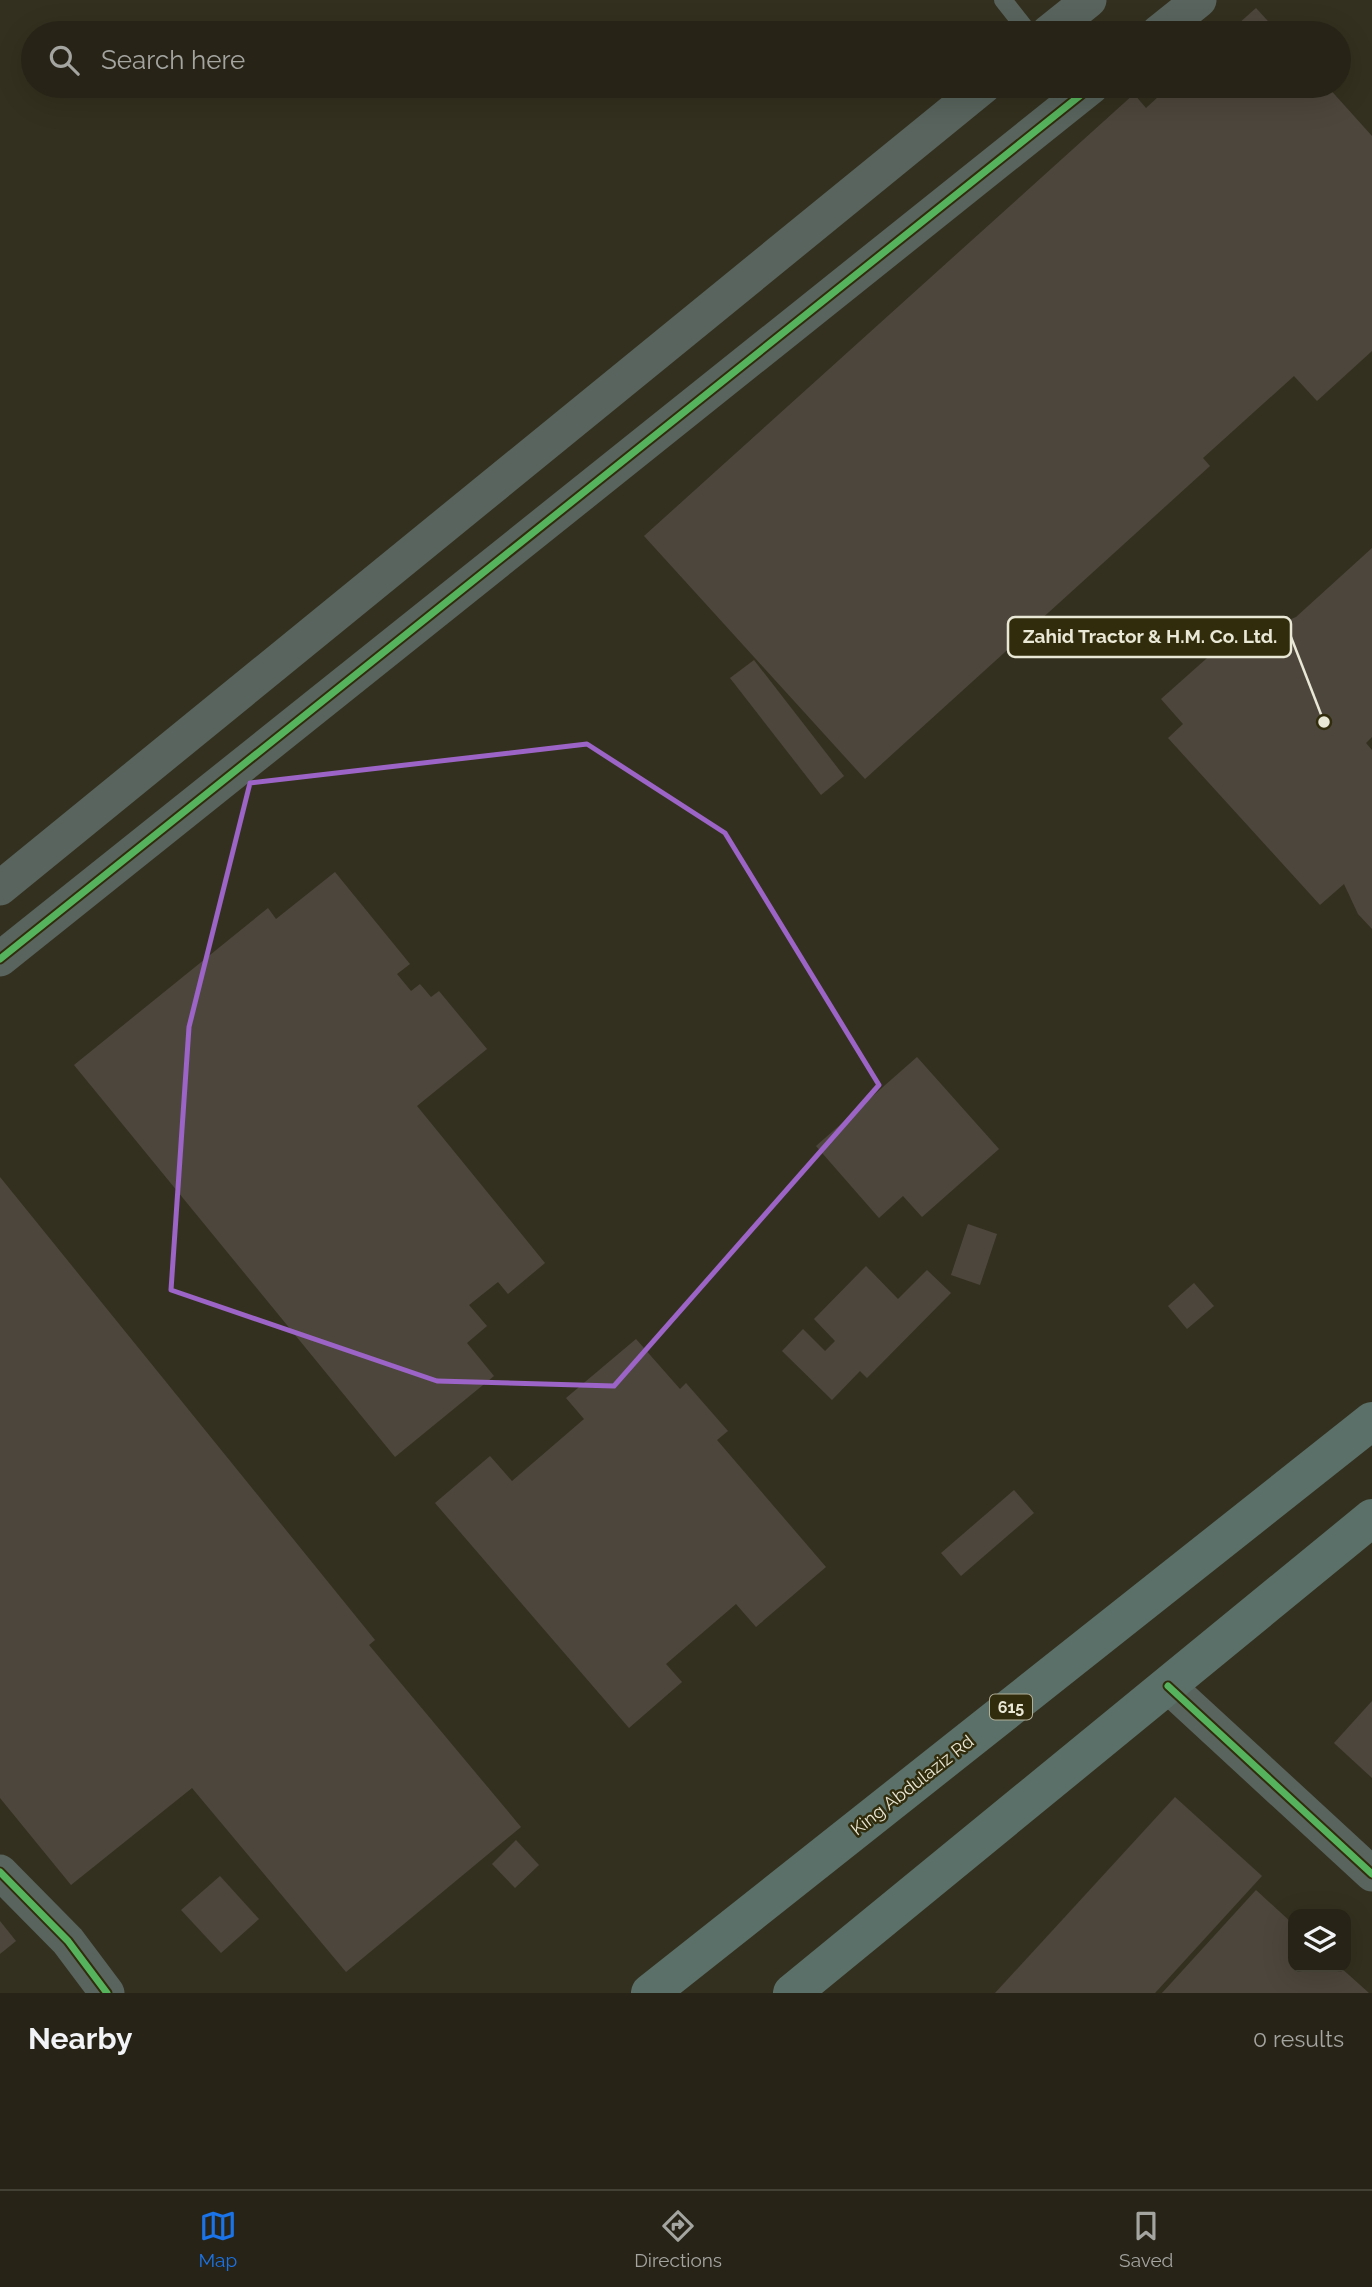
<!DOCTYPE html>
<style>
:root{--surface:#272417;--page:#333024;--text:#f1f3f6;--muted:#a4a4a1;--line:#434136;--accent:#1a73e8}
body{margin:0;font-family:Raleway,sans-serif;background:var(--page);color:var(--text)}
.controls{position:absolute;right:21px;bottom:21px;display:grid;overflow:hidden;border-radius:14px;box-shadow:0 7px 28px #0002}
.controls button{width:63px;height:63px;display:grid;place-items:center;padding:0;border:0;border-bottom:2px solid var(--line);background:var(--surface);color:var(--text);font:35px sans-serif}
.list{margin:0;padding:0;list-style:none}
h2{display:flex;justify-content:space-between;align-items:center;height:91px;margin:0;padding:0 28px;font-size:30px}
h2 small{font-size:23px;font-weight:400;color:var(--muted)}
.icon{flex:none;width:38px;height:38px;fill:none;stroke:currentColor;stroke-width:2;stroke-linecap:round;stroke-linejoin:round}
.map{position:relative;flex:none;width:1372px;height:1993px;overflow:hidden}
.search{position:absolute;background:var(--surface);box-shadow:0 7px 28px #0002;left:21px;right:21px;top:21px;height:77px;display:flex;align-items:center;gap:18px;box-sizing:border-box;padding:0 24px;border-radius:38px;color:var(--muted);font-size:26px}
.sheet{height:196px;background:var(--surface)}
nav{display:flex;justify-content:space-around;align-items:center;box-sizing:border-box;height:98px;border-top:2px solid var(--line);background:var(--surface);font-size:19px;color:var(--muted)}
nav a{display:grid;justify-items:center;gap:4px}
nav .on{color:var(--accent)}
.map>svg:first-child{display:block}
</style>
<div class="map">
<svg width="1372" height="1993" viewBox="0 0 1372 1993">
<rect width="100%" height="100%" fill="#34301f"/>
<!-- building -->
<g fill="#4d463c">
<path d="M1256,8L1279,33H1228Z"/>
<path d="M1170,86H1327L1372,136V351L1317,401L1294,376L1203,458L1210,466L865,779L644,536L1134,94L1146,108Z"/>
<path d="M1372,548V737L1366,743L1372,750V929L1358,914L1344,884L1320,905L1168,738L1183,724L1161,699L1224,643L1255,629L1258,633L1296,617Z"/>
<path d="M754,660L844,776L821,795L730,678Z"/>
<path d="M335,872L410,964L397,974L411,991L420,984L431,997L439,991L487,1049L417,1106L545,1263L508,1294L498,1282L469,1305L487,1326L467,1343L494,1376L395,1457L74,1065L268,908L276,919Z"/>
<path d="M917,1057L999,1149L922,1217L903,1196L879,1218L816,1146Z"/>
<path d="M0,1177L375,1640L369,1645L521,1827L346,1972L192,1788L71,1885L0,1798Z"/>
<path d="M968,1224L997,1234L980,1285L951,1275Z"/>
<path d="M866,1266L898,1299L927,1270L951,1293L867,1378L860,1371L832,1400L782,1351L803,1329L825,1351L835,1341L814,1319Z"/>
<path d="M1194,1283L1214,1306L1187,1329L1168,1306Z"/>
<path d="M636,1339L680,1389L686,1383L728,1431L717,1440L826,1567L756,1627L736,1604L666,1664L682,1682L629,1728L435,1503L490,1456L512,1481L584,1419L566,1398Z"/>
<path d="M1014,1490L1034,1513L961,1576L941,1553Z"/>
<path d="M1372,1701V1778L1334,1743Z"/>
<path d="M1175,1797L1262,1876L1155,1993H995Z"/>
<path d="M516,1840L539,1865L515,1888L492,1864Z"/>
<path d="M220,1876L259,1919L221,1953L181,1910Z"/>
<path d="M1256,1890L1293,1924V1967H1340L1369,1993H1162Z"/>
<path d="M0,1921L16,1941L0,1954Z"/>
</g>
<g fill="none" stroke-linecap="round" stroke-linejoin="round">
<!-- service -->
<path stroke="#58645d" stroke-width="18" d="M1003,0L1029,33"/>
<!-- minor -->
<g stroke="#58645d" stroke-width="35">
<path d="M1048,33L1089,0"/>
<path d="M1158,33L1199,0"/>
<path d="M0,888L984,86"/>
<path d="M0,959L1092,86"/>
<path d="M1168,1686L1372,1874"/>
<path d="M0,1872L68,1941L107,1993"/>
</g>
<!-- motorway -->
<g stroke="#5a7068" stroke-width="38">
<path d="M650,1993L1372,1421"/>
<path d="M792,1993L1372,1518"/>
</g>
<!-- cycleway casing -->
<g stroke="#312c0c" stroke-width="11">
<g id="cycleway">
<path d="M0,959L1092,86"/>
<path d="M1168,1686L1372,1874"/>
<path d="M0,1872L68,1941L107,1993"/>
</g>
</g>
<!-- cycleway -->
<use href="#cycleway" stroke="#56b35d" stroke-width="7"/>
</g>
<!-- marked area -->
<path fill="none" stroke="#9c64c6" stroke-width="5" stroke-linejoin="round" d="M587,744L725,833L879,1085L614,1386L437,1381L171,1290L189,1027L250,783Z"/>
<g text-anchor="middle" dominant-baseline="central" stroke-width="5" stroke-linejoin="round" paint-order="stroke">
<!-- shield labels -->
<rect fill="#312c0c" stroke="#b2af99" stroke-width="2" x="990" y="1694.5" width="42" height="25" rx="5"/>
<g font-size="16" font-weight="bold" fill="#e9e7d5">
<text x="1011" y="1707">615</text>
</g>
<!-- street labels -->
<g font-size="18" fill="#e9e7d5" stroke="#312c0c">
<text transform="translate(912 1785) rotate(-38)">King Abdulaziz Rd</text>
</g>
</g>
<!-- callouts -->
<path fill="none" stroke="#e9e7d5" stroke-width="2.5" d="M1324 722L1291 637"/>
<circle fill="#e9e7d5" stroke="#312c0c" stroke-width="2.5" cx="1324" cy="722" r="7"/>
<rect fill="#312c0c" stroke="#e9e7d5" stroke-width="2.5" x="1008" y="617" width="283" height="40" rx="7"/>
<g font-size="19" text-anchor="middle" font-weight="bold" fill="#e9e7d5">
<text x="1150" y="643">Zahid Tractor &amp; H.M. Co. Ltd.</text>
</g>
</svg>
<div class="controls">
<button><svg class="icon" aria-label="layers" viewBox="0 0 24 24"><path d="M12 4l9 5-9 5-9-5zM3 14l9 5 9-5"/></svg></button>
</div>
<div class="search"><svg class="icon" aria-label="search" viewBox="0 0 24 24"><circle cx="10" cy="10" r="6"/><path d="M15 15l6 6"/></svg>Search here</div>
</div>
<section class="sheet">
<h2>Nearby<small>0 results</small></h2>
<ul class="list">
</ul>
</section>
<nav>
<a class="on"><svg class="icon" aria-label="map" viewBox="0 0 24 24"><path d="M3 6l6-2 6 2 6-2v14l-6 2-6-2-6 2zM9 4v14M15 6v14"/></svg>Map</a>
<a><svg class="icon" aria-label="directions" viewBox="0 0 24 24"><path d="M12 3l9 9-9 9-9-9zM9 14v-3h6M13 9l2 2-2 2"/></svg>Directions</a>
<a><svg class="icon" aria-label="saved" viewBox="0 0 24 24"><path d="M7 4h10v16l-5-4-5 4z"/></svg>Saved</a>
</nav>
